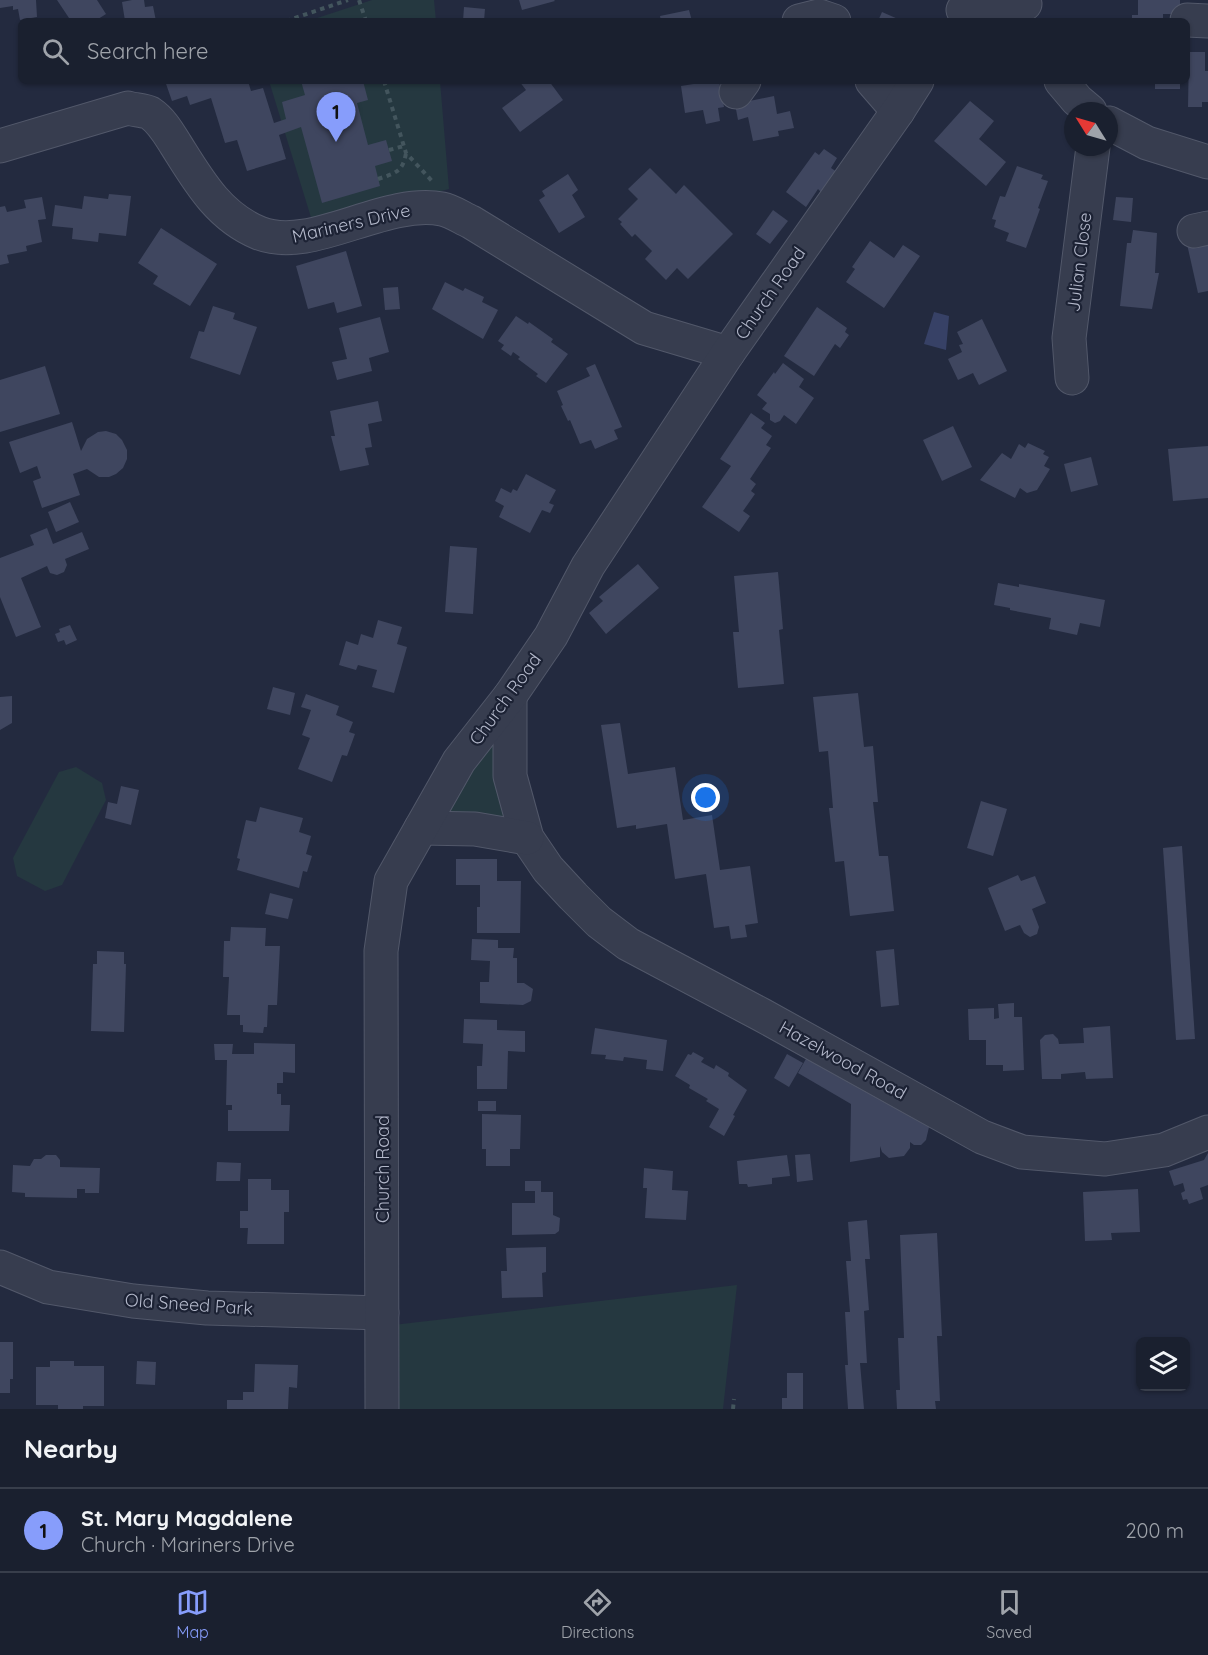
<!DOCTYPE html>
<meta charset="utf-8">
<style>
:root{--surface:#1a202f;--page:#272d3b;--text:#f1f3f6;--muted:#9fa3aa;--line:#383e4b;--accent:#879dfb}
body{margin:0;font-family:Quicksand,sans-serif;background:var(--page);color:var(--text)}
.controls{position:absolute;right:18px;bottom:18px;display:grid;overflow:hidden;border-radius:9px;box-shadow:0 2px 4px #0004}
.controls button{width:54px;height:54px;display:grid;place-items:center;padding:0;border:0;border-bottom:2px solid var(--line);background:var(--surface);color:var(--text);font:30px sans-serif}
.compass{position:absolute;left:1064px;top:102px;width:54px;height:54px;border-radius:50%;background:var(--surface);box-shadow:0 2px 4px #0004;rotate:307deg}
.you{position:absolute;left:706px;top:798px;width:21px;height:21px;margin:-15px;border:4px solid #fff;border-radius:50%;background:#1a73e8;box-shadow:0 0 0 9px #1a73e833}
.badge{display:grid;place-items:center;width:39px;height:39px;border-radius:50%;background:var(--accent);color:#111;font-size:20px;font-weight:700}
.pin{position:absolute;translate:-50% -50px;filter:drop-shadow(0 2px 3px #0008)}
.pin::after{content:'';position:absolute;top:32px;width:21px;height:18px;background:inherit;clip-path:polygon(0 0,100% 0,50% 100%)}
.list{margin:0;padding:0;list-style:none}
h2{display:flex;justify-content:space-between;align-items:center;height:78px;margin:0;padding:0 24px;font-size:26px}
h2 small{font-size:20px;font-weight:400;color:var(--muted)}
.list li{display:grid;grid-template-columns:39px 1fr auto;gap:18px;align-items:center;box-sizing:border-box;height:84px;padding:0 24px;border-top:2px solid var(--line)}
.list b{display:block;font-size:22px;white-space:nowrap}
.list p{margin:0;font-size:20px;white-space:nowrap;color:var(--muted)}
.list em{font-size:20px;font-style:normal;color:var(--muted)}
.icon{flex:none;width:33px;height:33px;fill:none;stroke:currentColor;stroke-width:2;stroke-linecap:round;stroke-linejoin:round}
.map{position:relative;flex:none;width:1208px;height:1409px;overflow:hidden}
.search{position:absolute;background:var(--surface);box-shadow:0 2px 4px #0004;left:18px;right:18px;top:18px;height:66px;display:flex;align-items:center;gap:15px;box-sizing:border-box;padding:0 21px;border-radius:9px;color:var(--muted);font-size:22px}
.sheet{height:162px;background:var(--surface)}
nav{display:flex;justify-content:space-around;align-items:center;box-sizing:border-box;height:84px;border-top:2px solid var(--line);background:var(--surface);font-size:16px;color:var(--muted)}
nav a{display:grid;justify-items:center;gap:3px}
nav .on{color:var(--accent)}
.map>svg:first-child{display:block}
</style>
<div class="map">
<svg width="1208" height="1409" viewBox="0 0 1208 1409">
<rect width="100%" height="100%" fill="#232a3f"/>
<!-- green -->
<g fill="#253840">
<path d="M372,0H434L436,21H308Z"/>
<path d="M269,81H440L449,189L313,224Z"/>
<path d="M493,744H498L512,818L446,815L467,776Z"/>
<path d="M76,767L102,783L106,800L62,885L45,891L17,876L13,858L59,772Z"/>
<path d="M737,1285L723,1409H394L393,1325Z"/>
</g>
<!-- water -->
<path fill="#374166" d="M934,312L949,316L946,350L924,344Z"/>
<!-- building -->
<g fill="#3f465f">
<path d="M0,0H36L37,17L20,20L18,9L13,10V6L0,8Z"/>
<path d="M57,0H97L106,14L95,21H71Z"/>
<path d="M132,0H144L145,7L153,6L156,21H125L122,2Z"/>
<path d="M519,0H554L555,1L522,10Z"/>
<path d="M1138,0H1180V14H1163V21H1132V15H1138Z"/>
<path d="M464,7L485,9L484,21H463Z"/>
<path d="M689,10L692,21H661L660,16Z"/>
<path d="M882,12L898,19L897,21H878Z"/>
<path d="M1189,52H1205V71H1208V102H1202V107H1188Z"/>
<path d="M165,81H248L251,91L263,88L274,123L286,119L282,102L305,95L301,81H363L368,100L357,103L368,145L386,140L392,161L375,166L380,186L322,203L301,127L279,135L286,159L247,171L237,140L225,143L211,98L190,105L187,96L172,101Z"/>
<path d="M519,81H549L563,100L520,132L502,108L526,90Z"/>
<path d="M712,81H719L724,107L718,108L720,121L706,124L703,110L685,113L681,86Z"/>
<path d="M1143,81H1180V89H1155V83H1143Z"/>
<path d="M774,96L777,114L790,111L794,128L778,131L779,136L753,141L748,117L738,120L735,104Z"/>
<path d="M970,101L994,121L979,139L1006,162L986,186L934,141Z"/>
<path d="M824,149L837,158L831,168L837,172L822,193L818,189L806,207L786,192L815,152L819,155Z"/>
<path d="M1017,166L1043,175L1041,179L1048,181L1038,208L1040,209L1026,248L1006,241L1009,233L994,227L996,220L992,219L1000,196L1005,197Z"/>
<path d="M650,168L676,194L684,185L733,234L688,279L677,268L666,280L645,259L652,251L635,234L632,237L620,224L622,222L618,219L638,199L628,189Z"/>
<path d="M568,174L578,190L572,195L585,217L559,233L539,200L545,196L542,191Z"/>
<path d="M109,194L131,196L126,236L99,233L98,242L72,239L73,228L52,226L55,205L82,209L84,196L108,199Z"/>
<path d="M42,197L46,219L38,220L42,242L26,246L27,251L7,255L9,263L0,265V207L5,206L7,212L26,208L24,200Z"/>
<path d="M1116,197L1133,198L1131,222L1113,220Z"/>
<path d="M773,210L788,221L770,244L756,234Z"/>
<path d="M161,228L217,264L190,306L153,284L158,276L138,263Z"/>
<path d="M1133,230L1157,233L1155,273H1159L1152,309L1120,306L1127,243H1131Z"/>
<path d="M1208,239V291L1198,293L1187,244Z"/>
<path d="M870,241L894,258L903,245L920,256L884,308L846,282L855,269L852,267Z"/>
<path d="M346,251L362,306L337,313L334,302L308,309L296,266Z"/>
<path d="M445,282L463,291L465,288L484,297L482,302L498,310L483,339L432,309Z"/>
<path d="M398,287L400,309L385,310L383,288Z"/>
<path d="M213,306L235,313L233,319L257,327L240,375L190,358L199,331L204,332Z"/>
<path d="M817,307L847,328L845,332L849,335L840,348L835,344L814,376L784,356Z"/>
<path d="M516,316L528,324L529,322L553,339L551,342L568,354L546,383L536,376L538,374L518,359L520,357L513,352L511,356L501,349L504,345L498,341Z"/>
<path d="M380,317L389,352L369,358L372,371L337,380L332,362L347,359L339,328Z"/>
<path d="M982,319L1007,371L979,385L973,373L958,380L948,359L962,352L959,345L963,344L957,332Z"/>
<path d="M783,363L804,379L799,387L814,398L796,424L784,415L780,421L775,423L770,420V414L762,409L767,403L757,395L774,372L775,374Z"/>
<path d="M595,364L622,427L614,430L618,439L595,449L591,440L580,444L570,420L568,421L561,406L563,405L557,391L590,376L586,368Z"/>
<path d="M45,366L60,414L0,432V380Z"/>
<path d="M378,401L382,421L368,424L372,447L365,448L369,465L340,471L331,436H335L330,411Z"/>
<path d="M751,413L765,423L761,428L772,436L766,445L771,448L750,479L756,484L751,491L755,494L743,511L750,516L739,532L702,507L731,466L720,459Z"/>
<path d="M72,422L81,451L87,439L98,432L106,431L116,434L122,440L127,450V459L123,468L116,474L109,477H99L87,469L73,474L80,495L42,508L33,481L41,478L37,466L20,473L9,442Z"/>
<path d="M953,426L972,467L942,481L923,440Z"/>
<path d="M1028,443L1045,451L1043,454L1049,457L1044,466L1050,469L1037,490L1027,493L1020,488L1015,498L980,480L1002,453L1011,459L1019,444L1025,448Z"/>
<path d="M1208,446V498L1173,501L1168,449Z"/>
<path d="M1091,457L1098,485L1071,492L1064,464Z"/>
<path d="M526,474L556,490L549,503L554,505L550,513L542,510L530,533L499,517L504,506L495,501L501,488L511,493L513,489L517,491Z"/>
<path d="M70,502L79,522L56,532L48,512Z"/>
<path d="M47,528L53,544L82,532L89,549L65,559L67,565L64,572L57,575L50,573L47,566L21,578L41,627L16,637L0,597V558L34,545L30,535Z"/>
<path d="M450,546L477,548L473,614L445,612Z"/>
<path d="M638,564L659,588L606,634L589,613L603,601L599,597Z"/>
<path d="M778,572L783,629L779,630L784,684L738,688L733,632H739L734,576Z"/>
<path d="M998,583L1019,587V584L1105,600L1100,627L1080,623L1077,635L1049,629L1051,618L1010,610V608L994,605Z"/>
<path d="M378,620L402,627L397,644L407,647L394,693L372,687L377,670L358,665L356,670L339,665L346,641L358,645L361,634L373,638Z"/>
<path d="M70,625L77,640L66,645L64,640L58,642L55,634L60,632L59,629Z"/>
<path d="M273,687L295,693L290,715L267,709Z"/>
<path d="M858,693L864,747L873,746L878,802H873L879,856H888L894,911L850,916L844,861L835,862L829,808H833L828,751L819,752L813,697Z"/>
<path d="M306,694L339,706L336,715L353,722L349,732L355,734L347,756L342,755L332,782L298,769L310,738L302,735L311,710L301,707Z"/>
<path d="M12,696V723L0,730V697Z"/>
<path d="M620,723L628,774L675,767L683,820L712,815L720,870L750,866L758,923L745,925L747,937L731,939L729,926L714,928L706,874L675,879L667,824L636,829V825L617,828L601,725Z"/>
<path d="M121,786L139,790L131,825L105,818L108,802L117,804Z"/>
<path d="M981,801L1007,809L993,856L967,848Z"/>
<path d="M260,807L303,818L299,832L311,836L306,854L312,856L307,872L303,871L299,888L237,870L240,859L237,858L246,820L256,822Z"/>
<path d="M1182,846L1195,1039L1176,1040L1163,848Z"/>
<path d="M456,859H497V881H521L520,933H477V907H480V885H456Z"/>
<path d="M1018,875L1021,881L1035,876L1046,903L1032,909L1039,927L1037,934L1030,937L1024,933L1020,925L1005,931L988,888Z"/>
<path d="M270,893L293,899L288,919L265,914Z"/>
<path d="M231,927L266,928L265,946H280L277,1005H268L267,1027H264L263,1033L243,1032V1025H240V1015H227L229,977H223L224,941H230Z"/>
<path d="M472,939L498,940V948H514L513,958H517V983H524L533,989L531,1001L523,1005L480,1003V982H489L490,961L471,960Z"/>
<path d="M894,949L899,1005L881,1007L876,951Z"/>
<path d="M97,951L124,952V964H126L124,1032L91,1031L93,964H97Z"/>
<path d="M1014,1003V1017H1022L1024,1070L1003,1071V1065H986V1040H969L968,1009L994,1008V1019L999,1018L998,1004Z"/>
<path d="M464,1019L497,1020V1030L525,1031V1052L508,1051L507,1089H477V1066H482L483,1044L463,1043Z"/>
<path d="M1110,1026L1113,1078L1086,1079L1085,1072L1061,1074V1079H1042L1040,1040L1045,1035L1053,1034L1058,1039L1059,1044L1084,1043L1083,1028Z"/>
<path d="M595,1028L667,1040L663,1071L646,1069L647,1060L624,1057L623,1061L605,1059L606,1055L591,1054Z"/>
<path d="M254,1043L295,1044V1073L283,1072V1083H277V1094H281V1105H290L289,1131H228V1110H232V1105H226L227,1060H215L214,1044H233L232,1054H254Z"/>
<path d="M693,1052L704,1058L701,1062L714,1069L716,1065L729,1073L728,1076L747,1090L733,1115L735,1116L724,1136L709,1127L719,1109L706,1101L708,1099L689,1088L690,1085L675,1076L688,1054L691,1055Z"/>
<path d="M787,1054L803,1063L789,1087L774,1078Z"/>
<path d="M807,1057L929,1127L926,1140L921,1145H914L910,1142V1148L904,1156L889,1158L882,1152L880,1146V1157L850,1162L851,1104L798,1073Z"/>
<rect x="478" y="1101" width="18" height="10"/>
<path d="M482,1114L521,1115L520,1149H510V1166H486V1149H482Z"/>
<path d="M1208,1153V1185L1200,1188L1203,1199L1189,1204L1187,1199L1183,1200L1181,1193L1185,1191L1183,1183L1174,1186L1169,1171L1204,1160Z"/>
<path d="M810,1154L813,1180L797,1182L795,1155Z"/>
<path d="M46,1155H56L60,1160V1167L100,1168L99,1193H85V1189H77V1198L25,1197V1193L12,1192L13,1165L30,1166L34,1159H41Z"/>
<path d="M787,1155L790,1176L772,1178V1184L748,1187L747,1184H739L737,1161Z"/>
<path d="M217,1162L241,1163L240,1181H216Z"/>
<path d="M644,1168L673,1171L672,1190L688,1191L686,1220L645,1218L647,1188H643Z"/>
<path d="M248,1179H271V1190H289V1212H284V1244H247L248,1228H240V1211H248Z"/>
<path d="M525,1181H541V1192H553V1215L560,1218L559,1231L555,1234L512,1235V1203H535V1191H525Z"/>
<path d="M1138,1189L1140,1232L1111,1233L1112,1240L1085,1241L1083,1192Z"/>
<path d="M867,1220L870,1259H865L869,1310L864,1311L867,1363H860L864,1409H848L845,1365H848L845,1312H850L846,1261H851L848,1222Z"/>
<path d="M937,1233L942,1336H937L940,1401H935L936,1409H897L896,1390H900L898,1338H904L900,1235Z"/>
<path d="M546,1247V1272L542,1273L543,1297L502,1298L501,1271H507L506,1248Z"/>
<path d="M0,1342H13V1379H10V1393H0Z"/>
<path d="M50,1361H74V1366H104V1406H83V1409H58V1405H36V1367H50Z"/>
<path d="M137,1361L156,1362L155,1385L136,1384Z"/>
<path d="M255,1364L298,1365L297,1388L289,1387L288,1409H227V1400H243V1392H254Z"/>
<path d="M787,1373H803V1409H782V1398H787Z"/>
</g>
<g fill="none" stroke-linecap="round" stroke-linejoin="round">
<!-- minor casing -->
<g stroke="#52586a" stroke-width="35">
<g id="minor">
<path d="M963,10L1025,4"/>
<path d="M1187,20L1208,21"/>
<path d="M799,21L819,16L834,21"/>
<path d="M872,81L898,111"/>
<path d="M1061,81L1077,100L1090,111"/>
<path d="M736,92L744,81"/>
<path d="M1109,123L1147,143L1208,162"/>
<path d="M0,146L128,108C134,110 144,110 150,113C162,121 169,134 176,145C198,180 218,216 259,233C312,254 383,198 442,209C452,211 462,218 471,222L644,328L728,353"/>
<path d="M1194,231L1208,228"/>
<path d="M1072,378L1069,338L1093,147"/>
<path d="M510,696V776L527,838L548,869L573,896L599,922L628,944L762,1015L982,1137L1022,1152L1105,1159L1164,1150L1208,1132"/>
<path d="M421,828L475,829L527,838"/>
<path d="M0,1267L48,1287L133,1301L207,1308L382,1313"/>
<path d="M382,1409L381,951L391,881L459,761L510,696L551,636L588,566L728,353L898,111L917,81"/>
</g>
</g>
<!-- path -->
<g stroke="#43555d" stroke-width="4" stroke-dasharray="4.5 4.5" stroke-linecap="butt">
<path d="M359,0L366,21"/>
<path d="M286,21L348,0"/>
<path d="M384,81L406,153L432,181"/>
<path d="M389,150L404,146"/>
<path d="M378,179C395,173 403,172 406,153"/>
<path d="M733,1409L734,1399"/>
</g>
<!-- minor -->
<use href="#minor" stroke="#373d4f" stroke-width="33"/>
</g>
<g text-anchor="middle" dominant-baseline="central" stroke-width="4.5" stroke-linejoin="round" paint-order="stroke">
<!-- street labels -->
<g font-size="18" fill="#b3b8ca" stroke="#1c2234">
<text transform="translate(351 223) rotate(-13)">Mariners Drive</text>
<text transform="translate(1079 262) rotate(-83)">Julian Close</text>
<text transform="translate(770 293) rotate(-55)">Church Road</text>
<text transform="translate(505 699) rotate(-54)">Church Road</text>
<text transform="translate(843 1060) rotate(29)">Hazelwood Road</text>
<text transform="translate(382 1169) rotate(-90)">Church Road</text>
<text transform="translate(189 1304) rotate(4)">Old Sneed Park</text>
</g>
</g>
</svg>
<div class="controls">
<button><svg class="icon" aria-label="layers" viewBox="0 0 24 24"><path d="M12 4l9 5-9 5-9-5zM3 14l9 5 9-5"/></svg></button>
</div>
<svg class="compass" viewBox="-18 -18 36 36"><path d="M0-13l5 13h-10z" fill="#e53935"/><path d="M0 13l5-13h-10z" fill="#9fa3aa"/></svg>
<div class="you"></div>
<div class="pin badge" style="left:336px;top:142px">1</div>
<div class="search"><svg class="icon" aria-label="search" viewBox="0 0 24 24"><circle cx="10" cy="10" r="6"/><path d="M15 15l6 6"/></svg>Search here</div>
</div>
<section class="sheet">
<h2>Nearby<small></small></h2>
<ul class="list">
<li><span class="badge">1</span><div><b>St. Mary Magdalene</b><p>Church · Mariners Drive</p></div><em>200 m</em></li>
</ul>
</section>
<nav>
<a class="on"><svg class="icon" aria-label="map" viewBox="0 0 24 24"><path d="M3 6l6-2 6 2 6-2v14l-6 2-6-2-6 2zM9 4v14M15 6v14"/></svg>Map</a>
<a><svg class="icon" aria-label="directions" viewBox="0 0 24 24"><path d="M12 3l9 9-9 9-9-9zM9 14v-3h6M13 9l2 2-2 2"/></svg>Directions</a>
<a><svg class="icon" aria-label="saved" viewBox="0 0 24 24"><path d="M7 4h10v16l-5-4-5 4z"/></svg>Saved</a>
</nav>
